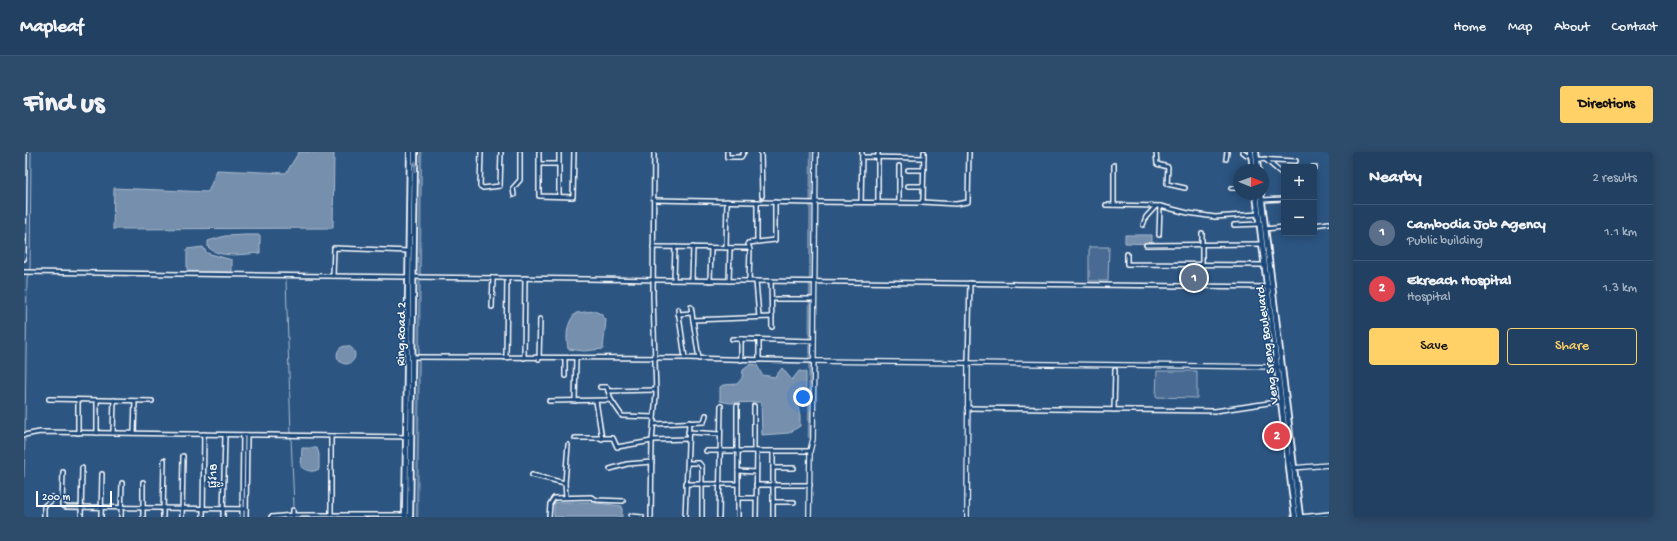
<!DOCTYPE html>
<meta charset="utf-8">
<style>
:root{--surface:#214062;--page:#2d4b6b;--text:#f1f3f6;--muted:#a2afbe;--line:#3e5977;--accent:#ffd166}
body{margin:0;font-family:"Gochi Hand","Noto Sans Khmer",sans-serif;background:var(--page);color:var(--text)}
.controls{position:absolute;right:12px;top:12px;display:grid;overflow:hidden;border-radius:4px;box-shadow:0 2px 10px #0003}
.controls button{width:36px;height:36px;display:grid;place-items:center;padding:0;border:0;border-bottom:1px solid var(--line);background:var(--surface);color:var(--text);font:20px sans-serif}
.compass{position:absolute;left:1209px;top:12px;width:36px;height:36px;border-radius:50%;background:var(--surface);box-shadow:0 2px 10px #0003;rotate:91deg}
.scale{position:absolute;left:12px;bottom:10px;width:76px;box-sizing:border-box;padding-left:4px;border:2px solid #fff;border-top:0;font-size:11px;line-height:14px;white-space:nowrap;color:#fff;-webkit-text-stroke:3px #1f4a7a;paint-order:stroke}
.you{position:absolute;left:779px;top:245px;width:14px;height:14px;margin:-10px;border:3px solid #fff;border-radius:50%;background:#1a73e8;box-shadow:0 0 0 6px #1a73e833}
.badge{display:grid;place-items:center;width:26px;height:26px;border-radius:50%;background:var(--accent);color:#fff;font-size:13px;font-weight:700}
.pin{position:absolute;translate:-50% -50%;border:2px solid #fff;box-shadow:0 1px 4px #0006}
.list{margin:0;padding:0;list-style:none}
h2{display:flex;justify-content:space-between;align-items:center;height:52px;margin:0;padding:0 16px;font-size:17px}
h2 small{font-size:13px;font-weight:400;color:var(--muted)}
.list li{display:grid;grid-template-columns:26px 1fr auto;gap:12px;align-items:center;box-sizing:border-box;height:56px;padding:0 16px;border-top:1px solid var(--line)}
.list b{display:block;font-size:15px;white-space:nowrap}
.list p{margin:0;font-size:13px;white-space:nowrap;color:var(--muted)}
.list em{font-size:13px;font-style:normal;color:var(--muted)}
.actions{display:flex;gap:8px;padding:12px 16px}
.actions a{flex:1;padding:9px 0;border:1px solid var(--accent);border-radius:4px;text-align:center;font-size:14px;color:var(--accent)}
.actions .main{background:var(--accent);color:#111}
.map{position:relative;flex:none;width:1305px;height:365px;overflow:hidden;border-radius:4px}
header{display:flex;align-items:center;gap:24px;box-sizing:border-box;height:56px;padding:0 20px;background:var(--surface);border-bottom:1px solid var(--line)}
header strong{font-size:19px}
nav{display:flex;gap:22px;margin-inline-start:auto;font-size:14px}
.intro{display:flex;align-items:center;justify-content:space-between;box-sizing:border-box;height:96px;padding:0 24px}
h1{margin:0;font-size:28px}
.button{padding:10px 18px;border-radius:4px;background:var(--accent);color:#111;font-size:14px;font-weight:700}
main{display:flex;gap:24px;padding:0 24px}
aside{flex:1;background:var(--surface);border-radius:4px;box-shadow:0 2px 10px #0003}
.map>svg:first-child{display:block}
</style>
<header>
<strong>Mapleaf</strong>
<nav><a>Home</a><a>Map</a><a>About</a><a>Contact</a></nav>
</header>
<div class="intro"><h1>Find us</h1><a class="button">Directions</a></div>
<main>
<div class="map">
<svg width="1305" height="365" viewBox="0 0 1305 365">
<rect width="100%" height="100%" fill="#2c5582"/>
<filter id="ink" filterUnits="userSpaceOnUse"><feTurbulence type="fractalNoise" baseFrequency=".025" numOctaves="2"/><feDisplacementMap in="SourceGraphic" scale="8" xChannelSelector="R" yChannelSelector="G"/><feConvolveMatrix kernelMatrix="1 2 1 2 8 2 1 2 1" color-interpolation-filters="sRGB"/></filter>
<g filter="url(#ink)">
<!-- green -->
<g fill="#486b92" stroke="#a4b5c8">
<path d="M1065,95H1085L1084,129H1065Z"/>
<path d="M1133,219H1173V246L1132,245Z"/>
</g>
<!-- water -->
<g fill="#748fad" stroke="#acbcce">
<path d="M275,0H310L309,76L89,77L90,36L184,40L193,18L262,21Z"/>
<path d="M221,83H236V101C220,102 196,107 184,95V89L201,84Z"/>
<path d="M1101,83H1128V92L1101,91Z"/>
<path d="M179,95L183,101L208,108V121L163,120V97Z"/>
<path d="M570,159L577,162L582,168L579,197L560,199L544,197C542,184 542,171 552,161Z"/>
<circle cx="322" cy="203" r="9"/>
<path d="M727,212L733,213L738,223L751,225L758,216L768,228L775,219L782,220V245L776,248L773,252L776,263V274L765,281L738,283L737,250L706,251L696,249V235L699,233L713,232L718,226L719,218Z"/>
<path d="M278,296H293L295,302V317C288,321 283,319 277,315Z"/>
<path d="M536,350H564L598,354V365H530V351Z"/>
</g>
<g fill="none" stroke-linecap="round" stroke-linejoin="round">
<!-- stream -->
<g stroke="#acbcce" stroke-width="1">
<path d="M262,128L267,282"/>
<path d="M1,281L3,127L6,115L7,0"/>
<path d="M267,285L270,354"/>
<path d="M0,325L1,284"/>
</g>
<!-- canal -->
<g stroke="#748fad" stroke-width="2.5">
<path d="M785,285L787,0"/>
<path d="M393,365L397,0"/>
</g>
<!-- minor casing -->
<g stroke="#fff" stroke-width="6">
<g id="minor">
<path d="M457,0L456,34L459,36L476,34L477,0"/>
<path d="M515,0V44L549,45L550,0"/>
<path d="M703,0V5H717L720,0"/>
<path d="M737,0L738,44"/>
<path d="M1132,0L1133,12L1144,15L1143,32L1161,36"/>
<path d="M1219,0L1223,3L1227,2"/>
<path d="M838,5L900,6"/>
<path d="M1202,7L1203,0"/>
<path d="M1233,7L1272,9"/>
<path d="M1241,7L1256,20"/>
<path d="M515,12H534"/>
<path d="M875,14V50"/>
<path d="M1289,15H1291"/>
<path d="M884,18H900"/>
<path d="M884,34H899"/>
<path d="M1207,36H1215"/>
<path d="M490,43L489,36L496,28V0"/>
<path d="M535,44V0"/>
<path d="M630,48L791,51"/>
<path d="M1238,48L1260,47"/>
<path d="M733,50V90"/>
<path d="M791,50L897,51L899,48L900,0"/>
<path d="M837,50L838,0"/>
<path d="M854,50V0"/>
<path d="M898,50L932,52L944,50L945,0"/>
<path d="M1082,53L1136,54L1164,61L1191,65L1235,62"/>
<path d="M1090,53V13"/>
<path d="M1119,73L1122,65L1132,54"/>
<path d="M1210,73L1236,72"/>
<path d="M1290,73L1305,71"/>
<path d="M1240,77L1260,75"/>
<path d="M1178,81V133"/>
<path d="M1135,83L1136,54"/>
<path d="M1122,93L1238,92"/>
<path d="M629,95L725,96"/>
<path d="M702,96L703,49"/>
<path d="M1103,102V112L1241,113"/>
<path d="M0,107L1,0"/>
<path d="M0,120L384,125"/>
<path d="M309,124L310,96L385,99"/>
<path d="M389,125L1248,135"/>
<path d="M650,128L651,95"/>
<path d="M668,128L669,95"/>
<path d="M686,129L687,96"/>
<path d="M705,129L706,96"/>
<path d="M725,129L726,98L724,91L751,88V50"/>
<path d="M732,129L735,165"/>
<path d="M747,129L748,175"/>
<path d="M748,147H790"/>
<path d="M468,155L469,126"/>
<path d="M667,155L675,207"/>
<path d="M654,157L661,206"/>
<path d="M654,162L668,161"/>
<path d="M669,168L748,165"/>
<path d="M708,187H717"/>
<path d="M389,205L661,206L790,209"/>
<path d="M482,206L483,126"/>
<path d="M500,206L501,126"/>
<path d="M515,207L516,167"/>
<path d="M717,208V187L790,189"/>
<path d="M735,208V188"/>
<path d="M944,211L946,131"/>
<path d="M541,224V207"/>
<path d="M576,235H583L587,248"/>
<path d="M584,239L632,238"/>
<path d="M25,247L128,249"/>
<path d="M525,249L587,248L598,264L630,265"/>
<path d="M551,249L552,207"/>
<path d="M572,249L578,287"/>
<path d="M713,254V299"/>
<path d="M730,254V299"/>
<path d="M943,256L1191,259L1258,249"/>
<path d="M1090,258L1091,218"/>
<path d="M630,272L680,270L682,263"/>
<path d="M664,280L696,282"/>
<path d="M54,281V248"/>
<path d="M73,281V249"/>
<path d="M89,281L90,248"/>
<path d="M110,281L111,249"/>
<path d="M0,283L16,280L384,285"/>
<path d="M307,284V363"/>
<path d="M551,286H589L593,295L628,289"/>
<path d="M629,288L664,287"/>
<path d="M682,299H786"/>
<path d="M664,311H675L678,315V365"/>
<path d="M749,316H770"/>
<path d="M586,317L603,312L628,310"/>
<path d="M714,319L732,320"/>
<path d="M39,320L38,353L42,355L222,357"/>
<path d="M508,323L541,331"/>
<path d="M662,332H714"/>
<path d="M732,333H786"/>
<path d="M542,345L541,331L544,293"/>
<path d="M714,346H732"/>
<path d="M749,350H770"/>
<path d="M269,358V365"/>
<path d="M607,364L618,365"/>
<path d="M20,365V354L27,349L28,345"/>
<path d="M57,365L58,316"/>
<path d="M77,365L78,322"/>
<path d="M97,365L98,331"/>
<path d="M119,365V330"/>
<path d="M139,365L140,308"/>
<path d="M158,365L159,304"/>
<path d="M179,365L180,282"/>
<path d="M199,365L201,283"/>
<path d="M218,365L219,283"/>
<path d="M222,365L223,283"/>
<path d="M247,365L269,363H383"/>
<path d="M525,365L526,352L530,346L567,345L573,348L599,349"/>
<path d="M627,365L628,289L632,243L629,144L630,0"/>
<path d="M661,365L665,270"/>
<path d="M695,365L697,254"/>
<path d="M714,365V299"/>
<path d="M732,365L733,299"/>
<path d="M749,365V299"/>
<path d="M1276,365L1305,362"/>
</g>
</g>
<!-- tertiary casing -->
<g stroke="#fff" stroke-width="6">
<g id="tertiary">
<path d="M790,209L1255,215"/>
<path d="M1268,316L1305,313"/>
<path d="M785,365L786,299L789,287L792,0"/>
<path d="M943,365L944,211"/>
</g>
</g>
<!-- primary casing -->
<g stroke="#fff" stroke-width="8">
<g id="primary">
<path d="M1227,0L1229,18"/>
<path d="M1232,0L1234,18"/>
<path d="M1232,42L1271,365"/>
<path d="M1237,42L1276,365"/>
<path d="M381,365L386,0"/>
<path d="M386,365L391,0"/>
</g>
</g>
<!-- minor -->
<use href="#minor" stroke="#1f4a7a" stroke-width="3"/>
<!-- tertiary -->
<use href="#tertiary" stroke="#1f4a7a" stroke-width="3.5"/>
<!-- primary -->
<use href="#primary" stroke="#1f4a7a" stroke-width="4.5"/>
</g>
<!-- one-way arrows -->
<defs><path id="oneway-solid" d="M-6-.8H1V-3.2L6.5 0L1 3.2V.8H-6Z"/></defs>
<use fill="#7992af" href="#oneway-solid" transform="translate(391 15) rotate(-89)"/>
</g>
<g text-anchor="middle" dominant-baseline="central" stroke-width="3" stroke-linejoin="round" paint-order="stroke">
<!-- street labels -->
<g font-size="13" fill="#fff" stroke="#1f4a7a">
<text transform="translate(378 182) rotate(-89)">Ring Road 2</text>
<text transform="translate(1244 193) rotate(-97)">Veng Sreng Boulevard</text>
<text transform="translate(190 324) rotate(-89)">ផ្លូវ18</text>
</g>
</g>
</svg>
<div class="controls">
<button>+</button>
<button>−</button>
</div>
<svg class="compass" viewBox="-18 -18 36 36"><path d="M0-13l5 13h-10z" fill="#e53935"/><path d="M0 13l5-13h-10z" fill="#a2afbe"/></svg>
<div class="scale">200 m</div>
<div class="you"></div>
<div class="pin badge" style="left:1170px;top:126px;background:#5c6f8a">1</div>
<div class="pin badge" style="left:1253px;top:284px;background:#e0444e">2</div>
</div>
<aside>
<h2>Nearby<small>2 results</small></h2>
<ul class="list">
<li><span class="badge" style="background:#5c6f8a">1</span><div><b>Cambodia Job Agency</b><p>Public building</p></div><em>1.1 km</em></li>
<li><span class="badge" style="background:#e0444e">2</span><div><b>Ekreach Hospital</b><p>Hospital</p></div><em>1.3 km</em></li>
</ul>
<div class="actions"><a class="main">Save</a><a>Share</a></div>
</aside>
</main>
